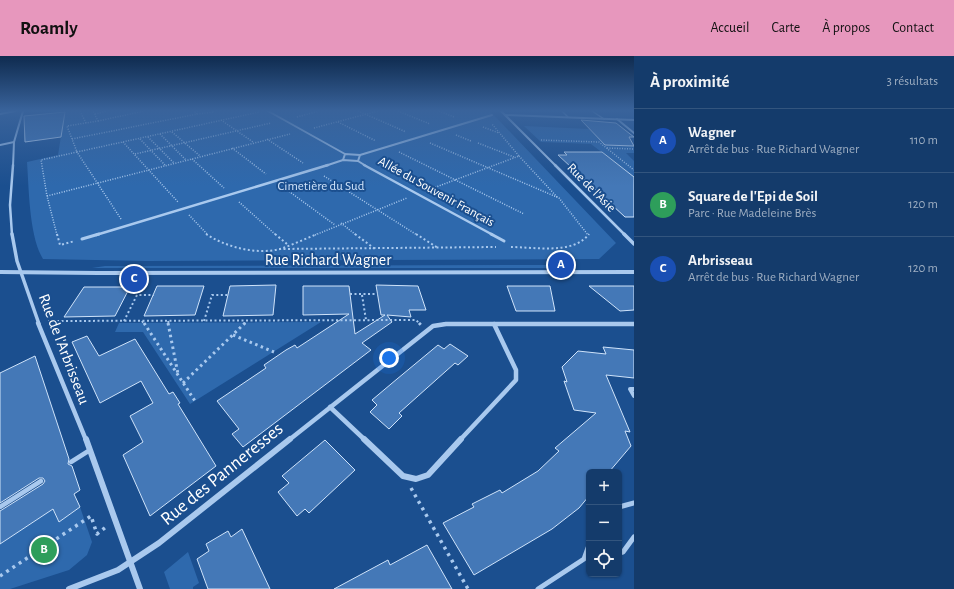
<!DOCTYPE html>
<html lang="fr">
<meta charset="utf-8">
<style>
:root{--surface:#143b6b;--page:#214673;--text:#f1f3f6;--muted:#9dadc1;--line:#33557e;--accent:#e797bd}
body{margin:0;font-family:"Alegreya Sans",sans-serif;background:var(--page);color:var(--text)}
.controls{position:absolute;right:12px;bottom:12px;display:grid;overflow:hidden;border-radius:6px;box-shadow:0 1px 3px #0004}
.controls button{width:36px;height:36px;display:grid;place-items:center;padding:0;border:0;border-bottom:1px solid var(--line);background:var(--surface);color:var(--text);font:20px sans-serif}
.you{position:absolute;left:389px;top:302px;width:14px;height:14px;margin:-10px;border:3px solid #fff;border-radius:50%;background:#1a73e8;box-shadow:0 0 0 6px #1a73e833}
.badge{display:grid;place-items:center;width:26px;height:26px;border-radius:50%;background:var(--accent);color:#fff;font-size:13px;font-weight:700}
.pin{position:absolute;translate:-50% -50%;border:2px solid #fff;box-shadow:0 1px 4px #0006}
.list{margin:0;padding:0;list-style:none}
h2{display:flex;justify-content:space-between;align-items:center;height:52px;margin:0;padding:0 16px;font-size:17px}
h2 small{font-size:13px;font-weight:400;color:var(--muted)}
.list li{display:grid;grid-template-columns:26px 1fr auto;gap:12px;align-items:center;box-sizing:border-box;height:64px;padding:0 16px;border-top:1px solid var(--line)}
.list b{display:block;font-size:15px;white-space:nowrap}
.list p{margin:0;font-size:13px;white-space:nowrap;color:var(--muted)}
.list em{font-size:13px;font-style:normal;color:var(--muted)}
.icon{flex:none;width:22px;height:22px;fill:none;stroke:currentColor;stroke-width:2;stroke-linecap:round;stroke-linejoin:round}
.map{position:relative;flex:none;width:634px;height:533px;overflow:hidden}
header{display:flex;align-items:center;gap:24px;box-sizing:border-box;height:56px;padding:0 20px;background:var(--accent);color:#111}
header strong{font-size:19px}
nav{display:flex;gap:22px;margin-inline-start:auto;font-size:14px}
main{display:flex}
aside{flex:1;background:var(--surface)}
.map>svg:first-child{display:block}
</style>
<header>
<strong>Roamly</strong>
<nav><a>Accueil</a><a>Carte</a><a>À propos</a><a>Contact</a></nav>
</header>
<main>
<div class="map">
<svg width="634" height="533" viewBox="0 0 634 533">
<rect width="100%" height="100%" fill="#1b4f8f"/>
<!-- green -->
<g fill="#2e69ad">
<path d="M65,55H490L616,187L599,203L146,205L43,203C29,180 29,133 27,106L58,99Z"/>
<path d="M524,70L589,73L595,78L607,79L619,89L634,90V97H626L634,105V121L591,88L541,86Z"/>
<path d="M548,209L549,212H92L105,210Z"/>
<path d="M321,266L190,348L143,276H115L119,267Z"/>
<path d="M80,451L92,486L87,499L69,514L10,533H0V488L53,453L59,466Z"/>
<path d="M188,496L199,527L193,531V533H170L164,516Z"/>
</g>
<!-- building -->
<g fill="#4478b7" stroke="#cfe3fa">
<path d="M65,56L61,81L25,86L24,60Z"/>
<path d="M581,64L616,67L634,81H629L634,90L605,89Z"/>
<path d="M564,96H602L634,121V161H625L558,99H567Z"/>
<path d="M276,229L273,259L223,260L230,230Z"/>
<path d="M376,229L418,230L426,254H409L411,261L387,259L392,266L362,287L371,294L243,391L232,378L239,373L217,345L266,312L264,309L286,294L295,289L297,292L349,258L303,259V230H349L355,278L385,259H381Z"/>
<path d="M157,230H204L195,259L144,260Z"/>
<path d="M507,230H550L555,255H516Z"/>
<path d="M589,230H634V254L620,255Z"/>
<path d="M84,231H130L115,260L64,261Z"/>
<path d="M87,280L99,300L135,283L169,338L173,336L180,347L178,348L216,410L150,460L123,399L143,386L130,360L153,347L141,325L100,347L72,286Z"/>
<path d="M450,288L468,300L458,309L455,307L399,357L402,360L389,373L370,356L377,349L372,344L397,323L438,289L444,293Z"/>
<path d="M603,291L634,294V322L606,319L630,376L625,375L631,390L609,416H589V440L579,452L552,473L474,519L443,467L474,451L472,448L500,434L502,437L538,415L559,395L555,392L596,357L574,354L564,325L567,326L562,311L578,295L606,298Z"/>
<path d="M35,300L69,403L68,408L72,410L80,434L74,438L80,451L59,466L53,453L0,488V455L43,428L45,425L43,422H39L0,447V317Z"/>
<path d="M325,384L355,414L309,457L305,453L297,460L278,436L289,427L282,420Z"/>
<path d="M242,473L270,533H208L197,503L209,495L206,488L228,475L231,481Z"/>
<path d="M427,489L452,533H334L388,504L390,509Z"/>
</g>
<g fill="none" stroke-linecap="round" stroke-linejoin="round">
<!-- path-far3 -->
<g stroke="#a9c9ee" stroke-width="1.5" stroke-dasharray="1 1.5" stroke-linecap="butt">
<path d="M80,55L86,67"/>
<path d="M358,55L406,76"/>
<path d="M398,55L430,68"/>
<path d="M439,55L454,61"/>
<path d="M95,58L107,55"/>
<path d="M197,58L214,56L213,55"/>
<path d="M297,61L319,55"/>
<path d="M221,64L253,86"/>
<path d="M98,65L144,55"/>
<path d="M338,66L376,85"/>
<path d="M483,71L499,77"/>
<path d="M314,72L378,55"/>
<path d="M172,76L200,100"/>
<path d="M160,78L186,104"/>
<path d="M456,79L471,85"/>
<path d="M148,81L174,107"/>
<path d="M72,83L197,58L195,56L199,55"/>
<path d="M140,83L165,109"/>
<path d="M267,83L303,107"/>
<path d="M541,84L599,86L634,114"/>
<path d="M123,86L178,146"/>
<path d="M430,87L559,142L588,179"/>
<path d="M478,87L514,101"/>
<path d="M232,92L266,118"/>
<path d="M607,92L634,93"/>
<path d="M399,96L524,158"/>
<path d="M135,98L271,67"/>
<path d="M519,100L558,142"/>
<path d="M192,103L224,132"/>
<path d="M324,120L417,179"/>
<path d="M283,131L335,169"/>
<path d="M428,134L519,100L492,68"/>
<path d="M47,140L290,78"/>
<path d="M239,146L276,179"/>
<path d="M189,159L208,179"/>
<path d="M121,163L77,96L259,56"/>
<path d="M341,167L356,179"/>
<path d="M57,179L47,140L41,104L77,96L67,70L98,65L93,55"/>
<path d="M315,179L407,142"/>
</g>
<!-- path-far2 -->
<g stroke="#a9c9ee" stroke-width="2" stroke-dasharray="2 2.5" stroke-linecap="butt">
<path d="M57,178L60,189L75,185"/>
<path d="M206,178C226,191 256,199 280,193C292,189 305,183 317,178"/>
<path d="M275,178L287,188"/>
<path d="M355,178L375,193"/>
<path d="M416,178L438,192"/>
<path d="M511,191C535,191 573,199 589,178"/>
<path d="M279,193L496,191"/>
<path d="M350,238H378"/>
<path d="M362,239L366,264"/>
<path d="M48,265L416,264L420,268"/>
<path d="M124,265L137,239H154"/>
<path d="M142,265L144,268"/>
<path d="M168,265L169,268"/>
<path d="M204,265L212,239H228"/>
<path d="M244,268L247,265"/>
</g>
<!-- path-far1 -->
<g stroke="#a9c9ee" stroke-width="3" stroke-dasharray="2.5 3.5" stroke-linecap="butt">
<path d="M144,267L195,345"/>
<path d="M168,267L178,318"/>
<path d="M419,267L421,269"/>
<path d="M233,279L274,296"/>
<path d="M183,327L245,267"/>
</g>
<!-- path -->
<g stroke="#a9c9ee" stroke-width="3.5" stroke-dasharray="3 4.5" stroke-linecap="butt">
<path d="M411,432L468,533"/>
<path d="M0,520L91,460L97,478L106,471"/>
</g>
<!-- service-far1 -->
<g stroke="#a9c9ee" stroke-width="1.5">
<path d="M562,55L568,61"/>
<path d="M592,55L604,63"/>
</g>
<!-- service -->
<g stroke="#a9c9ee" stroke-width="4.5">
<path d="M71,406L90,394"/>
<path d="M0,451L41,425"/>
</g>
<!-- pedestrian-far4 -->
<g stroke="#a9c9ee" stroke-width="2">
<path d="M268,55L345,98"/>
<path d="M343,104L345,98L360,99"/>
<path d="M358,105L366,110"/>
<path d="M325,110L343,104L358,105L360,99L492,59"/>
</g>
<!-- pedestrian-far3 -->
<g stroke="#a9c9ee" stroke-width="2.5">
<path d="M364,109L493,179"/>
<path d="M96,179L328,109"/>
</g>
<!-- pedestrian-far2 -->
<g stroke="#a9c9ee" stroke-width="3">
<path d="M491,178L504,185"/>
<path d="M82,183L99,178"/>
</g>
<!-- pedestrian-far1 -->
<path stroke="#a9c9ee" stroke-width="4" d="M634,333H630L634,340"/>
<!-- pedestrian -->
<g stroke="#a9c9ee" stroke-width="5">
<path d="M619,451L634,447"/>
<path d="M619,497L623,496L634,481"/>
<path d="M538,533L584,503L589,489"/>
</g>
<!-- minor-far4 -->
<g stroke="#a9c9ee" stroke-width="2">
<path d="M501,55L556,110"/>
<path d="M0,58L15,55"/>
<path d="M505,59L634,64"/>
<path d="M617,63L634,77"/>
<path d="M0,89L14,86"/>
<path d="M13,110L14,86L23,55"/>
</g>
<!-- minor-far3 -->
<g stroke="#a9c9ee" stroke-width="2.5">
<path d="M555,109L625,179"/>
<path d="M12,179L10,149L13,109"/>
</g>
<!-- minor-far2 -->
<g stroke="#a9c9ee" stroke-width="3.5">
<path d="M12,178L17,205L39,268"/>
<path d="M624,178L634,188"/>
<path d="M444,268H634"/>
</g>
<!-- minor-far1 -->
<g stroke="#a9c9ee" stroke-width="4.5">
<path d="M38,267L86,384"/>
<path d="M330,351L365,384"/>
<path d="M289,384L433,270L446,268H634"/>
<path d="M460,384L516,324V314L494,268"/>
</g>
<!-- minor -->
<g stroke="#a9c9ee" stroke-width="6">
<path d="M86,383L140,533"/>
<path d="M364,383L403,420L416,423L428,419L461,383"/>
<path d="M69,533L118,514L159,487L290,383"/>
</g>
<!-- tertiary -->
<path fill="#a9c9ee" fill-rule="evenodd" d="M0,214L98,215L634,214V218L98,219L0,218Z"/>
</g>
<!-- sky -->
<linearGradient id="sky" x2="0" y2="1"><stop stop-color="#0f2b4f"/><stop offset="0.42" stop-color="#39639b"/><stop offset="1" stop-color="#39639b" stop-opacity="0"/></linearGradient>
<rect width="634" height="130" fill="url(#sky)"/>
<g text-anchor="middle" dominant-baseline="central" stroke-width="4" stroke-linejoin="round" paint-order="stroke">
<!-- far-park labels -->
<g font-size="13" fill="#cfe3fa" stroke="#1b4f8f">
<text x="321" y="130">Cimetière du Sud</text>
</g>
<!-- far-street labels -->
<g font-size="13" fill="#fff" stroke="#1b4f8f">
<text transform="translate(591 132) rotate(45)">Rue de l'Asie</text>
<text transform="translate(436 136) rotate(29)">Allée du Souvenir Français</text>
</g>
<!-- street labels -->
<g font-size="16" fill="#fff" stroke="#1b4f8f">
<text x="328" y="204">Rue Richard Wagner</text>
<text transform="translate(64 293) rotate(69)">Rue de l'Arbrisseau</text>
</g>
<!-- near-street labels -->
<g font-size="19" fill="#fff" stroke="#1b4f8f">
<text transform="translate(222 418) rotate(-39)">Rue des Panneresses</text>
</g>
</g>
</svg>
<div class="controls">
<button>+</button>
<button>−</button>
<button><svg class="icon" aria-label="locate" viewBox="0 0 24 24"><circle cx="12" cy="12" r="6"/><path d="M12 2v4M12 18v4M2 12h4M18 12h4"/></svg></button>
</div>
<div class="you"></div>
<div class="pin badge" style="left:561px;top:209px;background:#1a4fb4">A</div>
<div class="pin badge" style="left:44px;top:494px;background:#2e9e5b">B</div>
<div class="pin badge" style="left:134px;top:223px;background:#1a4fb4">C</div>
</div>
<aside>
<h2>À proximité<small>3 résultats</small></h2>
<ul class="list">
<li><span class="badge" style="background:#1a4fb4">A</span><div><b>Wagner</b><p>Arrêt de bus · Rue Richard Wagner</p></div><em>110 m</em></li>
<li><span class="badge" style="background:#2e9e5b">B</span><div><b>Square de l'Epi de Soil</b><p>Parc · Rue Madeleine Brès</p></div><em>120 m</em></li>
<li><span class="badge" style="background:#1a4fb4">C</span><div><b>Arbrisseau</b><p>Arrêt de bus · Rue Richard Wagner</p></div><em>120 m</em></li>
</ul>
</aside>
</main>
